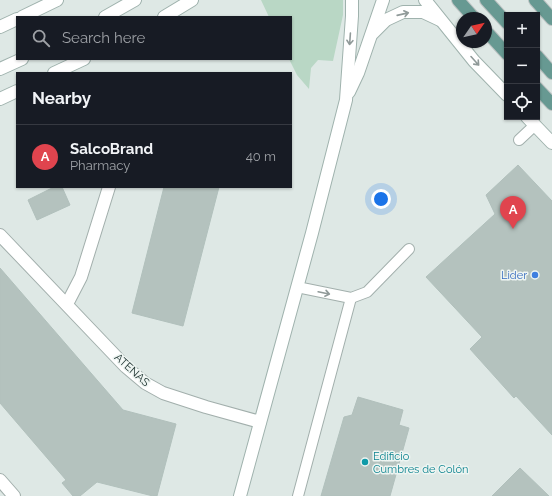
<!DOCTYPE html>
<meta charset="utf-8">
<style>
:root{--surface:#171b24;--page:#20242c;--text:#f1f3f6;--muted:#9ea1a6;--line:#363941;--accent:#7c3aed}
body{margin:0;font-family:Raleway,sans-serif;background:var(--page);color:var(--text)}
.controls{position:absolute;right:12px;top:12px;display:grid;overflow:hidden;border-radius:0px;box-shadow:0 1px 3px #0004}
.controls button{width:36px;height:36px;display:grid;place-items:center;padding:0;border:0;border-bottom:1px solid var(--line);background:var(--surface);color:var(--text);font:20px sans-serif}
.compass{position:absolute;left:456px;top:12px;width:36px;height:36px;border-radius:50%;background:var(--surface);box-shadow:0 1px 3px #0004;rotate:56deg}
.you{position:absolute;left:381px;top:199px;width:14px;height:14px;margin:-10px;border:3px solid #fff;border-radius:50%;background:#1a73e8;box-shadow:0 0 0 6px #1a73e833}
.badge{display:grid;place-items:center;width:26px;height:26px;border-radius:50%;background:var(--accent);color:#fff;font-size:13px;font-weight:700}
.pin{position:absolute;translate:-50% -33px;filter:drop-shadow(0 1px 2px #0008)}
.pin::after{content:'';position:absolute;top:21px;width:14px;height:12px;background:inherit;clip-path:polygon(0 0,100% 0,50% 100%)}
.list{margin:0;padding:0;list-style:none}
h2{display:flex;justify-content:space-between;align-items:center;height:52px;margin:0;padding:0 16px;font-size:17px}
h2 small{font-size:13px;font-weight:400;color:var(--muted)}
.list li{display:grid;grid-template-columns:26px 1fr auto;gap:12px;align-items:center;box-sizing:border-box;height:64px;padding:0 16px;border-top:1px solid var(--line)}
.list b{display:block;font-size:15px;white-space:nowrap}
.list p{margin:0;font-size:13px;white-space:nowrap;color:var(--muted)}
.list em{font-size:13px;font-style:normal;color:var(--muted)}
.icon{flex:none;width:22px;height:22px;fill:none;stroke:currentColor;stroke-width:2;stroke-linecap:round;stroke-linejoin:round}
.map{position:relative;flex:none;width:552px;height:496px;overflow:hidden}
.search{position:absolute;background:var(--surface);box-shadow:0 1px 3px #0004;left:16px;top:16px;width:276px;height:44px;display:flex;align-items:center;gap:10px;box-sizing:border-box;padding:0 14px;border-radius:0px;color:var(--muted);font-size:15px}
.panel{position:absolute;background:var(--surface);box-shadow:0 1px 3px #0004;left:16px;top:72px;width:276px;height:116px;border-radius:0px}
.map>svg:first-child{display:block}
</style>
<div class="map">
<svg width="552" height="496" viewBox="0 0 552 496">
<rect width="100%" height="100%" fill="#dee8e5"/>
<!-- green -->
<path fill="#b9d7c5" d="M261,0H343V15L333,61L318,60L311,68L309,89L297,75L289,59H291V17H269Z"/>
<!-- building -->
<g fill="#b4c2be" stroke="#b1c0bc">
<path d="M518,165L552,201V435L516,396L514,398L470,349L482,337L426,277L495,214L486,195Z"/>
<path d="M54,187H62L70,205L37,220L28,200Z"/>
<path d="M164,187H219L183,326L132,313Z"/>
<path d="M0,268L123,410L176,424L157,496H153L97,482L80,496H73L62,483L66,480L0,403Z"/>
<path d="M358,397L403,410L399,425L409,428L390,496H321L344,417L352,415Z"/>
<path d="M520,468L549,496H492Z"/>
</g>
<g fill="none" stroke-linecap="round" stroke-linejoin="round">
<!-- service casing -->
<g stroke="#a2afac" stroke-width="12">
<g id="service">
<path d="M519,140L535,125"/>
<path d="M297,287L351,298L367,292L409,249"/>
<path d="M298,496L351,298"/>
</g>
</g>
<!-- minor casing -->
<g stroke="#a2afac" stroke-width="14">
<g id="minor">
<path d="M0,235L126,367L145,383L163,393L206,407L260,422"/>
<path d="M67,304L81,277L109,187"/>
<path d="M0,480L14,496"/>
</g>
</g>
<!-- secondary casing -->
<g stroke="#9fb2ad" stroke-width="14">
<g id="secondary">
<path d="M425,0L474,61L507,95"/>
<path d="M22,17L57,0"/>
<path d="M105,17L135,0"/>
<path d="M164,17L192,0"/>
<path d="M0,27L17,19"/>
<path d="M373,33L386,20L403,12H423L440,20"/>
<path d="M0,69L22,59"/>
<path d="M54,73L84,59"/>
<path d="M349,92L358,73L383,0"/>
<path d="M0,99L17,91"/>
<path d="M527,117L552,143"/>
<path d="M240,496L312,233L346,100L352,16V0"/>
</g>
</g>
<!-- primary casing -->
<g stroke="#bcc2c2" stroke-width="14">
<g id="primary">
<path d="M458,0L474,18"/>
<path d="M486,0L507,23"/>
<path d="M535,0L552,19"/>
<path d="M486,31L507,54"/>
<path d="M537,56L552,73"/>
<path d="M537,88L552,104"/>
</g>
</g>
<!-- service -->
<use href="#service" stroke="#fff" stroke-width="10"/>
<!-- minor -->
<use href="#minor" stroke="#fff" stroke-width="12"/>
<!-- secondary -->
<use href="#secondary" stroke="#fff" stroke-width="12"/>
<!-- primary -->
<use href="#primary" stroke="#679992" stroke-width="12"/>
</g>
<!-- one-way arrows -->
<defs><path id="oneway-shaft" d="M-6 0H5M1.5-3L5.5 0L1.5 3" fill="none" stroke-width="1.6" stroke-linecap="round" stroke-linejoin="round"/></defs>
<g stroke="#909a99">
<use href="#oneway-shaft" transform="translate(403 14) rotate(-13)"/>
<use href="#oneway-shaft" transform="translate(350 39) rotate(94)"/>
<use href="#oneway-shaft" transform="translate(475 61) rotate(48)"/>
<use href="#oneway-shaft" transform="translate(324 293) rotate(12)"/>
</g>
<!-- markers -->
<circle fill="#3f7fe0" stroke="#eef5f2" stroke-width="1.5" cx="535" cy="275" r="4"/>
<circle fill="#0f9aa8" stroke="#eef5f2" stroke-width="1.5" cx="365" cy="462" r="4"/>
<g text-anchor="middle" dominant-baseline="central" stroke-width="3" stroke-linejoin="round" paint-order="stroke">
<!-- shop labels -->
<g font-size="11" fill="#366cbe" stroke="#eef5f2" text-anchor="end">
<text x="527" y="275">Lider</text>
</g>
<!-- street labels -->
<g font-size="11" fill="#213533" stroke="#eef5f2">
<text transform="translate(132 370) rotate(42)">ATENAS</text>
</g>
<!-- culture labels -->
<g font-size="11" fill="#0d838f" stroke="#eef5f2" text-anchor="start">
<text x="373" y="456">Edificio<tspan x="373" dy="13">Cumbres de Colón</tspan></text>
</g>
</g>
</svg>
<div class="controls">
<button>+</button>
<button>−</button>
<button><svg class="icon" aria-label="locate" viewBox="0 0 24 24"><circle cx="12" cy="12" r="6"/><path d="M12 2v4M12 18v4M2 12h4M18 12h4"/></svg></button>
</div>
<svg class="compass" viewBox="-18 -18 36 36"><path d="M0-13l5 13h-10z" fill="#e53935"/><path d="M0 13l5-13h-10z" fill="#9ea1a6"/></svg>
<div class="you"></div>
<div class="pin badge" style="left:513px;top:229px;background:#e0444e">A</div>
<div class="search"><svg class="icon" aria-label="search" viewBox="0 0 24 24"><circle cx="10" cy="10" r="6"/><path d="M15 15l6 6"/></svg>Search here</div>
<section class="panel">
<h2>Nearby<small></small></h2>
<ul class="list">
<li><span class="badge" style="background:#e0444e">A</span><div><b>SalcoBrand</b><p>Pharmacy</p></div><em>40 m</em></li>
</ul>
</section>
</div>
